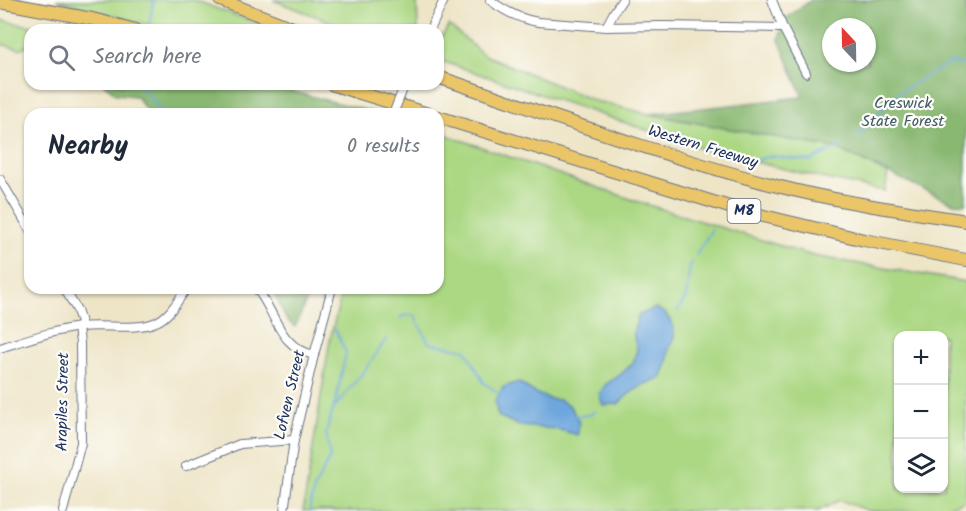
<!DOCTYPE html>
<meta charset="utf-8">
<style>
:root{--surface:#fff;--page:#f6f6f7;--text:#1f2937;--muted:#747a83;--line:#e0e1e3}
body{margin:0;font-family:Kalam,sans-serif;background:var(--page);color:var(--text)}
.controls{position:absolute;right:18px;bottom:18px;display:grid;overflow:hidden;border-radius:12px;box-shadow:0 2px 4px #0004}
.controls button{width:54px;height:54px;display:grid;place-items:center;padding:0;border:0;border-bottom:2px solid var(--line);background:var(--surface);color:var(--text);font:30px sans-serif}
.compass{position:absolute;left:822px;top:18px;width:54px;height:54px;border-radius:50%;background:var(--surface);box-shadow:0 2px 4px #0004;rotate:338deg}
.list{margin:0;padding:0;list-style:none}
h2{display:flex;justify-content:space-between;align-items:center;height:78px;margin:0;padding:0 24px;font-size:26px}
h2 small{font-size:20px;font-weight:400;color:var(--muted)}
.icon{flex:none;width:33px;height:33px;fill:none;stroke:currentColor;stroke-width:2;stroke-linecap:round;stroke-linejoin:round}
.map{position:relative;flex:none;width:966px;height:511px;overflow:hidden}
.search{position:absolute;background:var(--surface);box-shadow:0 2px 4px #0004;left:24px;top:24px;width:420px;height:66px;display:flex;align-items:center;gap:15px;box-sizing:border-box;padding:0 21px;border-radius:18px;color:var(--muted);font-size:22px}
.panel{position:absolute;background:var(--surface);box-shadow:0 2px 4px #0004;left:24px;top:108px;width:420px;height:186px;border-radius:18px}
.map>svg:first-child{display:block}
</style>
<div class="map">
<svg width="966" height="511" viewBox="0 0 966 511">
<rect width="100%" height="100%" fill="#fdfcf7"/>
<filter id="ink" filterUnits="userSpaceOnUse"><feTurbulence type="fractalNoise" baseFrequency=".0167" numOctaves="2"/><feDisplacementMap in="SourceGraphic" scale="12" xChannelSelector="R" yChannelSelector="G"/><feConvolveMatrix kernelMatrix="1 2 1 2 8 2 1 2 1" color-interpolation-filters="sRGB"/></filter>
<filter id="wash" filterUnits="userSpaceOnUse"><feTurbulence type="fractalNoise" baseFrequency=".008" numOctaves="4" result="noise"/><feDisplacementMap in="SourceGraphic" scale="24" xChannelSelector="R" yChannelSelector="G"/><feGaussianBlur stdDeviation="1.35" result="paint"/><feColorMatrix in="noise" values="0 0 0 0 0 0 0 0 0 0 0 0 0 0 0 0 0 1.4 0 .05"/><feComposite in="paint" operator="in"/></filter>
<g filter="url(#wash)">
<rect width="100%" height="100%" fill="#eee5c7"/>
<!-- green -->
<g fill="#acd884" stroke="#648471" stroke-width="1.5" fill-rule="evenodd">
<path d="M56,0H194L275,30H167Z"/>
<path d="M273,0H417L418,30H352Z"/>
<path d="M0,20L52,30H30V44L20,49L0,44Z"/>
<path d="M449,25L484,55L595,101L648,114L835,148L888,173L885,191L826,179L706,150L438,60V43Z"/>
<path d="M438,132L642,203L813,256L966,282V501L935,511H868L840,500L818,511H303L330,339L343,288H438ZM898,336H944V488H898Z"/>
</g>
<!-- forest -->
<g fill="#89b872" stroke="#527468" stroke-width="1.5" fill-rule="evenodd">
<path d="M811,0H966V204L953,203L835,148L648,114L803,97L779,40L784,20ZM831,27H867V63H831Z"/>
<path d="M104,84H263L377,113L149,114L136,96L116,94Z"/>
<path d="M272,288H312L295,327L286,319Z"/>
</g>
<!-- water -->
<g fill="#6ea7dd" stroke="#446b9e" stroke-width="1.5">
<path d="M656,308L666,314L674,327V339L669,349L667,363L662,377L643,385L630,393L618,404L603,405L599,394L606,384L620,375L633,363L637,350L633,332L639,315Z"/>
<path d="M518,382L535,393L549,399L560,400L569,405L579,421L578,435L556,429L520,426L498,416L495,402L503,387Z"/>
</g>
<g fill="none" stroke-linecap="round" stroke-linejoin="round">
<!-- stream -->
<g stroke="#6ea7dd" stroke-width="2">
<path d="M149,24L154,0"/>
<path d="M138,84L164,114"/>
<path d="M857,137L898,93L949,63L966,64"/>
<path d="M744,164L771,156L810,161L841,146"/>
<path d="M696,255L712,229"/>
<path d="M316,288L323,304"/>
<path d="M678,311L686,297L690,266L692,262"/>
<path d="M400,319L402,316L414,315L429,343L466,350L484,383L500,394"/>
<path d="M334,408L365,370L387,338"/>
<path d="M575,416L590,415L595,411"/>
<path d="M309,511L314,489L330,457L326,433L336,400L346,353L335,329"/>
</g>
</g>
</g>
<g filter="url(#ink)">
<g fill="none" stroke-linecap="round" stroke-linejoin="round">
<!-- minor casing -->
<g stroke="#656f83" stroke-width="10">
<g id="minor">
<path d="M490,0C504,11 520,19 538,22L606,27L661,26L783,28"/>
<path d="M772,0L783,28L806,73"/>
<path d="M606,27L614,12L622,0"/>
<path d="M430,30L444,0"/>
<path d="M0,179L30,230"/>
<path d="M64,288L77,310L82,326"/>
<path d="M256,288C277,313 277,346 314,355"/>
<path d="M0,348C26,340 54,330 81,327C103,324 137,331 156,322C170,316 178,300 187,288"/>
<path d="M186,466L240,444L294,440"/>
<path d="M63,511L81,443L80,343L78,327"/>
<path d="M284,511L294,440L314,355L332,288"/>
</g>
</g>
<!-- highway casing -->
<g stroke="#656f83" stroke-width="14">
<g id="highway">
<path d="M220,0L298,30"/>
<path d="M0,2L92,19L136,30"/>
<path d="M438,77C550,115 663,156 777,186C839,202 903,211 966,221"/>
<path d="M331,84L428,114"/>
<path d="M438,117L739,210L864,240L966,260"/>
</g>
</g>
<!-- minor -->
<use href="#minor" stroke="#fff" stroke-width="8"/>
<!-- highway -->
<use href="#highway" stroke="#ebc669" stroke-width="12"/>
<!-- minor-bridge casing -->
<g stroke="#656f83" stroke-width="10" stroke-linecap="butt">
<path id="minor-bridge" d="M393,114L405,84"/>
</g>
<!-- minor-bridge -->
<use href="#minor-bridge" stroke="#fff" stroke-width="8"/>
</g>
</g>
<g text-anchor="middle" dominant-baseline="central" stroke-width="4.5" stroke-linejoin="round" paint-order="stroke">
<!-- shield labels -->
<rect fill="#fdfcf7" stroke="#5f6c8c" stroke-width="1.5" x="727.5" y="199" width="33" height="24" rx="4.5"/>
<g font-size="15" font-weight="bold" fill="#1b2f5e">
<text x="744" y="211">M8</text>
</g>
<!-- park labels -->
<g font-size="16" fill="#3f5968" stroke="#fdfcf7">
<text x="903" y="103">Creswick<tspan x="903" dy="18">State Forest</tspan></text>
</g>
<!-- street labels -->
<g font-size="16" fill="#1b2f5e" stroke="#fdfcf7">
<text transform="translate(703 147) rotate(17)">Western Freeway</text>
<text transform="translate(290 395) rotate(-77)">Lofven Street</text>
<text transform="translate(63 402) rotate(-89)">Arapiles Street</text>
</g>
</g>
</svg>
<div class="controls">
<button>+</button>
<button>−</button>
<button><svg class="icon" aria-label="layers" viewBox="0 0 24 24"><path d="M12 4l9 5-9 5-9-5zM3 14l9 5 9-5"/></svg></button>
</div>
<svg class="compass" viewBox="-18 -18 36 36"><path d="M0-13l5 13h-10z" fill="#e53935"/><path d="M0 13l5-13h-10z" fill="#747a83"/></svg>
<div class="search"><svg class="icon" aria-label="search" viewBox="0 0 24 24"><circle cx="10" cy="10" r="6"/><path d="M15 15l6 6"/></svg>Search here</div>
<section class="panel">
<h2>Nearby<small>0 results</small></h2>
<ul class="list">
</ul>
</section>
</div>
